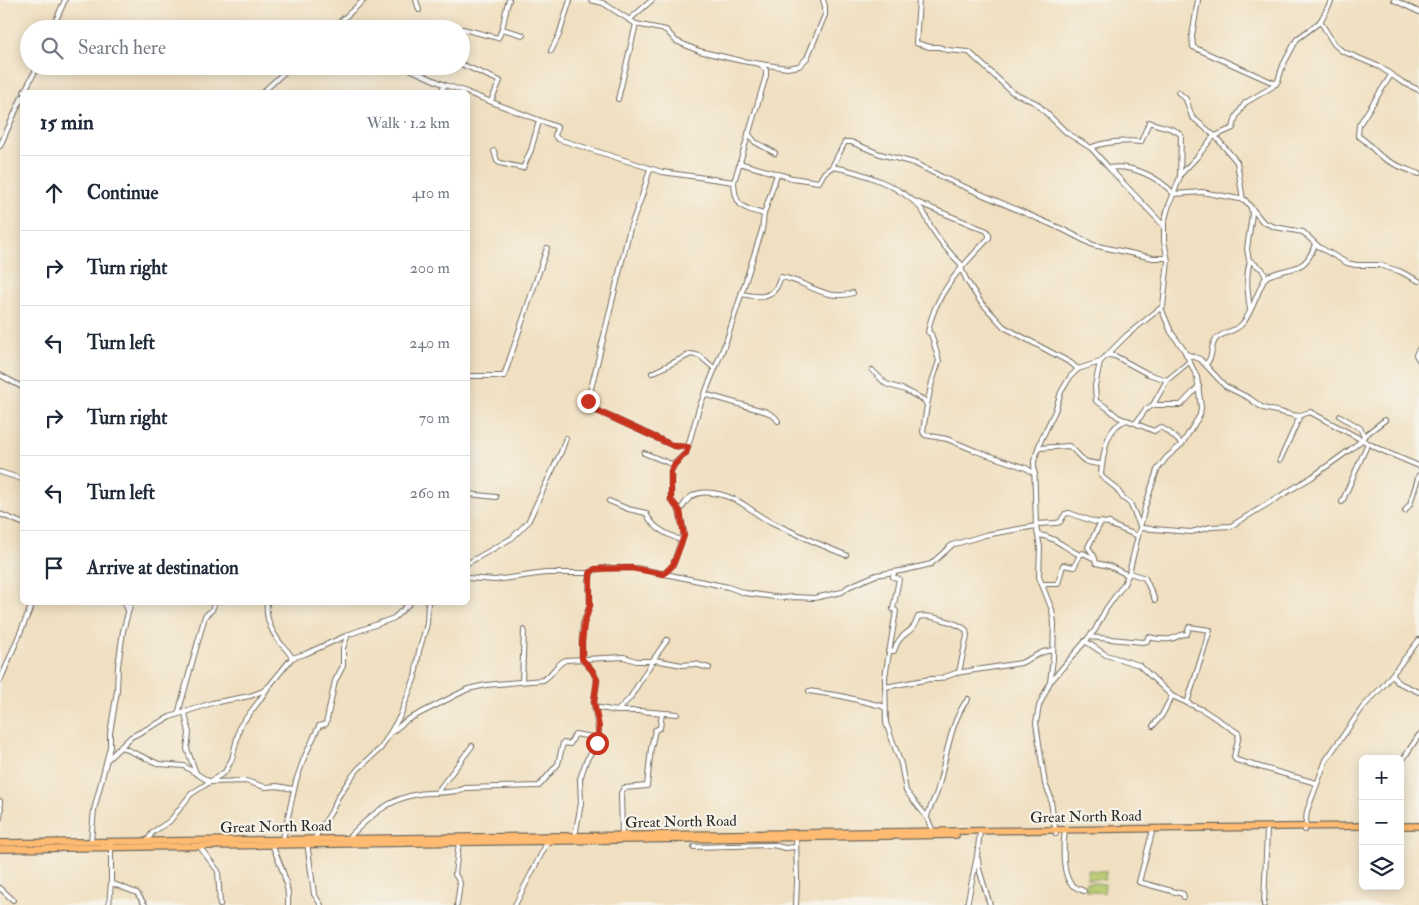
<!DOCTYPE html>
<meta charset="utf-8">
<style>
:root{--surface:#fff;--page:#f2f2f3;--text:#1f2937;--muted:#747a83;--line:#e0e1e3}
body{margin:0;font-family:"IM FELL Double Pica",serif;background:var(--page);color:var(--text)}
.controls{position:absolute;right:15px;bottom:15px;display:grid;overflow:hidden;border-radius:8px;box-shadow:0 2px 12px #0003}
.controls button{width:45px;height:45px;display:grid;place-items:center;padding:0;border:0;border-bottom:1px solid var(--line);background:var(--surface);color:var(--text);font:25px sans-serif}
.stop{position:absolute;width:15px;height:15px;margin:-11px;border:4px solid #c8321e;border-radius:50%;background:#fff}
.stop.end{background:#c8321e;border-color:#fff;box-shadow:0 1px 5px #0008}
.list{margin:0;padding:0;list-style:none}
h2{display:flex;justify-content:space-between;align-items:center;height:65px;margin:0;padding:0 20px;font-size:21px}
h2 small{font-size:16px;font-weight:400;color:var(--muted)}
.list li{display:grid;grid-template-columns:32px 1fr auto;gap:15px;align-items:center;box-sizing:border-box;height:75px;padding:0 20px;border-top:1px solid var(--line)}
.list b{display:block;font-size:19px;white-space:nowrap}
.list em{font-size:16px;font-style:normal;color:var(--muted)}
.icon{flex:none;width:28px;height:28px;fill:none;stroke:currentColor;stroke-width:2;stroke-linecap:round;stroke-linejoin:round}
.map{position:relative;flex:none;width:1419px;height:905px;overflow:hidden}
.search{position:absolute;background:var(--surface);box-shadow:0 2px 12px #0003;left:20px;top:20px;width:450px;height:55px;display:flex;align-items:center;gap:12px;box-sizing:border-box;padding:0 18px;border-radius:28px;color:var(--muted);font-size:19px}
.panel{position:absolute;background:var(--surface);box-shadow:0 2px 12px #0003;left:20px;top:90px;width:450px;height:515px;border-radius:8px}
.map>svg:first-child{display:block}
</style>
<div class="map">
<svg width="1419" height="905" viewBox="0 0 1419 905">
<rect width="100%" height="100%" fill="#f7f3e8"/>
<filter id="ink" filterUnits="userSpaceOnUse"><feTurbulence type="fractalNoise" baseFrequency=".02" numOctaves="2"/><feDisplacementMap in="SourceGraphic" scale="10" xChannelSelector="R" yChannelSelector="G"/><feConvolveMatrix kernelMatrix="1 2 1 2 8 2 1 2 1" color-interpolation-filters="sRGB"/></filter>
<filter id="wash" filterUnits="userSpaceOnUse"><feTurbulence type="fractalNoise" baseFrequency=".0096" numOctaves="4" result="noise"/><feDisplacementMap in="SourceGraphic" scale="20" xChannelSelector="R" yChannelSelector="G"/><feGaussianBlur stdDeviation="1.12" result="paint"/><feColorMatrix in="noise" values="0 0 0 0 0 0 0 0 0 0 0 0 0 0 0 0 0 1.4 0 .05"/><feComposite in="paint" operator="in"/></filter>
<g filter="url(#wash)">
<rect width="100%" height="100%" fill="#f0dfc0"/>
<!-- green -->
<g fill="#b3c76b" stroke="#6f794b">
<path d="M1088,870L1106,871L1105,880L1087,879Z"/>
<path d="M1086,882L1105,884L1104,893L1086,891Z"/>
</g>
</g>
<g filter="url(#ink)">
<g fill="none" stroke-linecap="round" stroke-linejoin="round">
<!-- minor casing -->
<g stroke="#706a5f" stroke-width="6">
<g id="minor">
<path d="M416,0L419,10"/>
<path d="M591,0L603,3L636,24L666,30L676,41L699,51L742,61L787,68L799,66L807,58L825,15V6L823,0"/>
<path d="M919,0L916,43L930,47H939L947,50L969,52L1012,92L1036,103L1067,133L1091,148L1109,168C1132,164 1158,177 1174,194L1202,192L1245,200L1263,222L1275,227L1303,232L1319,247L1347,263L1356,265H1379L1399,271L1419,281"/>
<path d="M1198,0L1192,36L1193,47L1276,84"/>
<path d="M1394,0L1419,12"/>
<path d="M629,20L652,0"/>
<path d="M1320,21L1334,44L1342,51L1380,67L1402,82L1419,90"/>
<path d="M52,29L65,0"/>
<path d="M332,29L364,0"/>
<path d="M434,29L435,28"/>
<path d="M463,29L498,38C505,27 504,12 509,0"/>
<path d="M502,29L523,35"/>
<path d="M551,51L559,35L570,0"/>
<path d="M461,64L500,81L491,101"/>
<path d="M761,65L766,70V76L734,182C735,207 742,208 764,214"/>
<path d="M403,66L445,85L467,92"/>
<path d="M1391,75L1359,125L1358,136C1366,139 1374,152 1382,157C1393,165 1406,169 1419,174"/>
<path d="M24,92L38,66"/>
<path d="M263,92L291,66"/>
<path d="M440,92L445,85"/>
<path d="M1178,92L1186,99L1192,117L1215,136L1237,162L1243,200"/>
<path d="M468,93L557,127L555,136L558,139L662,172L734,182"/>
<path d="M618,99L636,24"/>
<path d="M748,133L755,142L775,153"/>
<path d="M0,146L22,97"/>
<path d="M494,151L497,161L500,163L523,168L531,150L539,121"/>
<path d="M739,163L792,178L819,182L824,173L832,167L845,142H851L880,154L914,163L944,178L1064,230L1093,245L1153,258H1167"/>
<path d="M832,167C860,171 904,187 922,210C926,215 928,222 931,227C939,240 949,253 961,264V268L967,281L980,301L1004,327L1071,363L1078,369"/>
<path d="M1109,168L1164,226"/>
<path d="M650,169L642,196L630,228L588,401L591,408L674,446L688,447"/>
<path d="M1181,174L1197,157L1213,137L1233,128L1236,117L1245,103L1272,87L1278,81L1283,65L1297,39L1320,22L1332,0"/>
<path d="M914,201L987,231L989,235V238C963,265 934,294 928,332L931,334L933,340L939,361L932,382L927,405"/>
<path d="M1251,208L1252,214L1247,249L1249,260L1262,269L1266,277"/>
<path d="M741,294C753,296 768,300 776,288C778,285 779,281 781,277C808,281 824,302 853,293"/>
<path d="M1250,310C1248,294 1245,277 1250,261"/>
<path d="M1419,349L1416,355L1419,360"/>
<path d="M1186,354L1200,359L1225,386L1249,398L1263,408L1297,416L1310,412L1381,450L1419,466"/>
<path d="M1108,355L1115,356L1148,374L1167,380"/>
<path d="M1100,362L1095,386L1096,401L1106,407L1118,417L1125,420"/>
<path d="M1206,364C1215,355 1209,347 1216,339C1222,332 1236,332 1243,323C1253,311 1257,291 1266,277C1290,265 1305,275 1315,244"/>
<path d="M872,370L886,384L905,390L924,400L927,405L923,432L925,435L947,439L976,451L1026,468L1035,474"/>
<path d="M652,373L691,354L700,356L715,369"/>
<path d="M0,375L22,387"/>
<path d="M468,376H504L547,248"/>
<path d="M704,394L767,412L775,417L778,421"/>
<path d="M1153,405H1181L1199,386"/>
<path d="M1340,416L1360,428L1364,436"/>
<path d="M1136,423L1145,410L1153,405L1167,380L1189,362"/>
<path d="M1182,444L1169,432L1160,427L1154,431L1127,420C1105,427 1104,453 1101,473L1102,477L1116,488L1123,498L1130,503L1141,528L1191,532L1211,527L1231,526L1312,477L1351,449L1362,440L1364,436L1385,420"/>
<path d="M1038,448L1069,446C1084,458 1079,463 1102,464"/>
<path d="M644,453L674,465"/>
<path d="M1280,460L1300,416"/>
<path d="M0,472L22,479"/>
<path d="M468,494L496,497"/>
<path d="M609,501L628,509L646,513C654,530 666,533 682,541"/>
<path d="M1342,502L1368,443"/>
<path d="M680,511C683,506 686,500 692,496C707,487 733,497 746,506C754,511 760,517 769,521C794,533 820,545 846,555"/>
<path d="M1405,511L1410,504L1419,475"/>
<path d="M0,514L22,523"/>
<path d="M1101,522L1088,547L1094,556L1096,563L1109,566L1128,575"/>
<path d="M1036,524L1056,523L1060,522L1065,514L1069,513L1095,522L1110,523L1111,525L1138,536"/>
<path d="M1039,535C1055,537 1065,548 1080,555L1083,553L1095,559"/>
<path d="M468,563L512,538L528,522L561,452L566,438"/>
<path d="M894,572L893,577L899,579L893,609L896,611L885,677L886,723L901,764L906,791L926,816L934,833"/>
<path d="M665,573L673,565L684,533L679,510L671,500V471L675,463L686,453L699,408L727,339L762,230L764,214L777,174"/>
<path d="M1129,573L1145,578L1155,600"/>
<path d="M468,578L495,580L545,573H591"/>
<path d="M1042,584H1058L1063,565L1074,567L1080,555"/>
<path d="M125,602L128,611"/>
<path d="M267,602C265,618 272,633 282,645C286,649 289,652 292,658"/>
<path d="M1089,637L1143,642L1147,641L1148,637C1156,639 1163,640 1170,639C1176,638 1180,634 1187,634L1189,627L1210,630L1187,703"/>
<path d="M1085,641L1106,655L1139,665L1172,696L1203,710L1238,733L1239,735L1234,757L1236,760L1316,783"/>
<path d="M888,651H894C900,630 912,637 918,617C929,614 958,623 966,630L967,636L959,672"/>
<path d="M653,660L667,640"/>
<path d="M1393,674L1397,682L1419,692"/>
<path d="M1052,680L1095,630L1106,609L1124,584L1129,573L1145,507L1157,470L1166,458L1182,444L1200,415L1201,407L1197,377L1184,350L1171,332L1161,308"/>
<path d="M0,681L33,602"/>
<path d="M522,682L524,630"/>
<path d="M885,687L930,679H939L956,673L1021,663L1043,652L1053,650"/>
<path d="M809,691L841,696L882,706L885,708"/>
<path d="M594,708H600L617,711L630,698L652,662L655,660L682,665L695,664L709,668"/>
<path d="M617,711H640L677,714"/>
<path d="M185,713L189,733L187,749L196,773"/>
<path d="M178,714L205,616L212,610L215,602"/>
<path d="M1153,726L1162,715L1172,696"/>
<path d="M392,732L407,720L468,689L486,685L543,680C553,675 555,664 566,660L624,657L636,661H654"/>
<path d="M121,747L159,764L184,766L210,782L246,781L265,787L277,786L293,789"/>
<path d="M108,759L131,737L170,717L212,703L250,696L263,691L270,685L292,658L305,654L350,634L394,618L411,602"/>
<path d="M1400,764L1419,735"/>
<path d="M437,792L472,746"/>
<path d="M0,801L1,810L0,818"/>
<path d="M927,817C929,808 934,801 937,792C945,765 950,720 968,699"/>
<path d="M1153,829L1139,882L1183,894L1184,897"/>
<path d="M1065,830C1063,843 1062,871 1070,883C1073,887 1079,889 1084,891"/>
<path d="M1305,830L1307,811L1326,760L1363,707L1383,686L1419,640"/>
<path d="M1056,834L1050,795L1045,784L1036,723L1039,706L1050,682L1053,659L1054,623L1052,610L1039,577L1040,547L1036,526L1034,461L1041,440L1055,411L1061,392L1070,377L1078,369L1100,362L1127,335L1163,306L1168,261L1164,241V223L1168,208L1180,177L1181,135C1176,128 1158,126 1149,122L1141,142C1130,140 1100,142 1091,148"/>
<path d="M622,835L621,793L624,788L647,786L651,748L655,730L660,728L662,713"/>
<path d="M575,836L581,803L580,779L586,761L597,743L599,735L594,702L597,680L592,670L582,659V642L583,624L590,605L589,581L591,573L593,570L605,568H636L728,587L745,593L782,598L793,597L814,598L842,592L848,587L876,575L906,570L931,564L952,545L985,535L1036,526"/>
<path d="M348,838C368,818 389,798 419,794C431,792 455,794 465,788L539,786L558,764L563,743L570,744L575,734L598,738"/>
<path d="M283,839L296,781L304,758L319,726L326,724L335,681L343,666V648L347,637"/>
<path d="M314,839L331,812L338,797L350,779L358,769L381,748L400,716L415,677L419,651L427,624L428,602"/>
<path d="M91,841L94,810L110,747V733L117,691L118,666L123,631L131,602"/>
<path d="M147,841L153,832L170,821L191,794L225,772L232,759L240,726L259,701L267,689"/>
<path d="M307,842L314,894L321,905"/>
<path d="M272,845C280,863 290,885 288,905"/>
<path d="M199,846L218,871L220,905"/>
<path d="M694,847L773,845L785,848L796,847"/>
<path d="M978,859L979,869L990,905"/>
<path d="M111,883L137,893L145,905"/>
<path d="M0,888L13,900"/>
<path d="M109,905L111,883V846"/>
<path d="M457,905L460,883L455,874L459,842"/>
<path d="M515,905L548,841"/>
<path d="M796,905L797,881L796,835"/>
<path d="M967,905L977,856L980,831"/>
<path d="M1264,905L1267,829"/>
</g>
</g>
<!-- highway casing -->
<g stroke="#706a5f" stroke-width="8">
<g id="highway">
<path d="M1400,826H1419"/>
<path d="M0,843L1363,826"/>
<path d="M0,849L956,835"/>
</g>
</g>
<!-- minor -->
<use href="#minor" stroke="#fff" stroke-width="4"/>
<!-- highway -->
<use href="#highway" stroke="#ffbb71" stroke-width="5.5"/>
</g>
</g>
<g fill="none" stroke-linecap="round" stroke-linejoin="round" filter="url(#ink)">
<!-- route -->
<path stroke="#c8321e" stroke-width="6" d="M588,401L591,408L674,446L688,447L686,453L674,465L671,471V500L680,511L684,536L673,565L664,574L631,568L595,569L590,573V605L584,624L582,642V659L592,670L597,680L594,702L599,727L597,743"/>
</g>
<g text-anchor="middle" dominant-baseline="central" stroke-width="4.5" stroke-linejoin="round" paint-order="stroke">
<!-- street labels -->
<g font-size="15" fill="#2b2b2b" stroke="#f7f3e8">
<text transform="translate(1086 817) rotate(-1)">Great North Road</text>
<text transform="translate(681 822) rotate(-1)">Great North Road</text>
<text transform="translate(276 827) rotate(-1)">Great North Road</text>
</g>
</g>
</svg>
<div class="controls">
<button>+</button>
<button>−</button>
<button><svg class="icon" aria-label="layers" viewBox="0 0 24 24"><path d="M12 4l9 5-9 5-9-5zM3 14l9 5 9-5"/></svg></button>
</div>
<div class="stop" style="left:597px;top:743px"></div>
<div class="stop end" style="left:588px;top:401px"></div>
<div class="search"><svg class="icon" aria-label="search" viewBox="0 0 24 24"><circle cx="10" cy="10" r="6"/><path d="M15 15l6 6"/></svg>Search here</div>
<section class="panel">
<h2>15 min<small>Walk · 1.2 km</small></h2>
<ul class="list">
<li><svg class="icon" aria-label="ahead" viewBox="0 0 24 24"><path d="M12 20V5M6 11l6-6 6 6"/></svg><div><b>Continue</b></div><em>410 m</em></li>
<li><svg class="icon" aria-label="right" viewBox="0 0 24 24"><path d="M7 20v-9h11M14 6l5 5-5 5"/></svg><div><b>Turn right</b></div><em>200 m</em></li>
<li><svg class="icon" aria-label="left" viewBox="0 0 24 24"><path d="M17 20v-9H6M10 6l-5 5 5 5"/></svg><div><b>Turn left</b></div><em>240 m</em></li>
<li><svg class="icon" aria-label="right" viewBox="0 0 24 24"><path d="M7 20v-9h11M14 6l5 5-5 5"/></svg><div><b>Turn right</b></div><em>70 m</em></li>
<li><svg class="icon" aria-label="left" viewBox="0 0 24 24"><path d="M17 20v-9H6M10 6l-5 5 5 5"/></svg><div><b>Turn left</b></div><em>260 m</em></li>
<li><svg class="icon" aria-label="arrive" viewBox="0 0 24 24"><path d="M6 21V4h12l-3 4 3 4H6"/></svg><div><b>Arrive at destination</b></div></li>
</ul>
</section>
</div>
